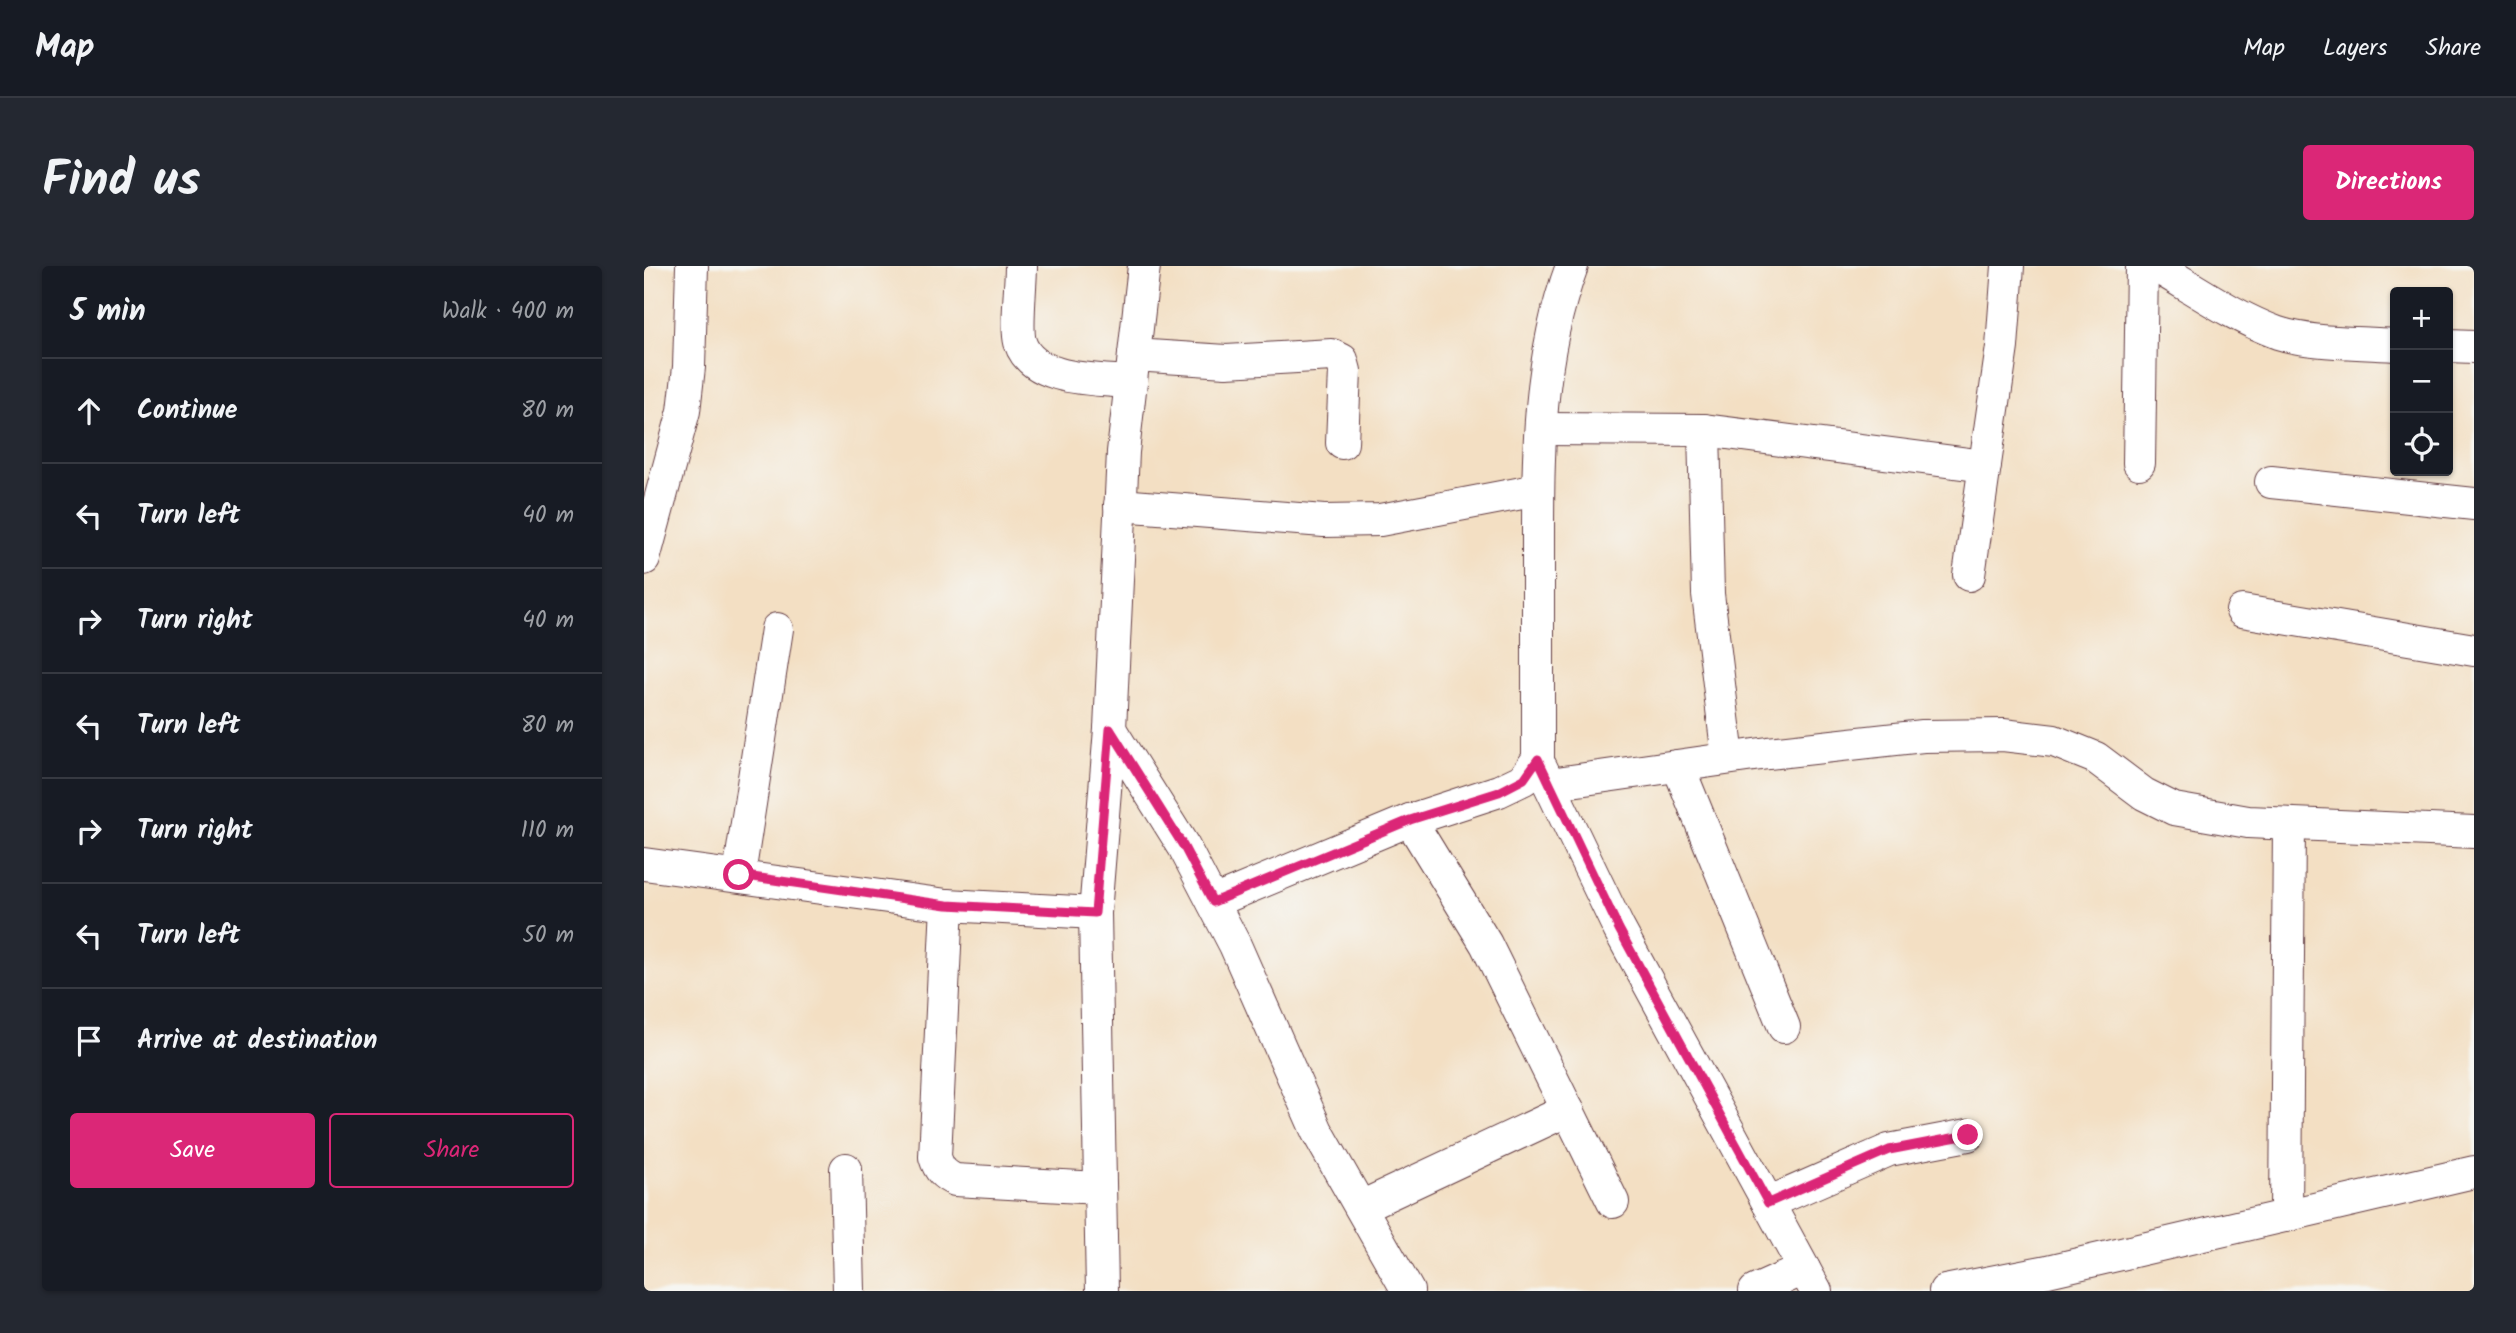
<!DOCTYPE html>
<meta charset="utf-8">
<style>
:root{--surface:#171b24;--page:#242831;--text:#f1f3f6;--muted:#9ea1a6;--line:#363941;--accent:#db2777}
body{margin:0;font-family:Kalam,sans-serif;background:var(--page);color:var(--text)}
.controls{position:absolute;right:21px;top:21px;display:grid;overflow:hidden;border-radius:7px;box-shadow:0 2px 5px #0004}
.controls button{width:63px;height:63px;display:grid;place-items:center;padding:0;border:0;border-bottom:2px solid var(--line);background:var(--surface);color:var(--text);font:35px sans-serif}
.stop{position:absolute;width:21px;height:21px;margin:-16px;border:5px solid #db2777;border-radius:50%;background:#fff}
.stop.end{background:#db2777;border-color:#fff;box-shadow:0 2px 7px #0008}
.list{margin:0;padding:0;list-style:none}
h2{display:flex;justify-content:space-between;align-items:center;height:91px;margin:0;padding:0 28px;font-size:30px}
h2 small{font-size:23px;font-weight:400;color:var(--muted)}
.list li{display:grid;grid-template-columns:46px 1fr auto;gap:21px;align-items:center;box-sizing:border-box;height:105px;padding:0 28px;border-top:2px solid var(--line)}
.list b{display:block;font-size:26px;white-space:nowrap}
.list em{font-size:23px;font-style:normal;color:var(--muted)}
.actions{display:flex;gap:14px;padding:21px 28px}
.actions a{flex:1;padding:16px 0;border:2px solid var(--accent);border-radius:7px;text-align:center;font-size:24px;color:var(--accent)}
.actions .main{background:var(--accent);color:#fff}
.icon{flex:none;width:38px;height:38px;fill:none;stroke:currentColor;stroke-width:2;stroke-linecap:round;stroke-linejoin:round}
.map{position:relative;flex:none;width:1830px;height:1025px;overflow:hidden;border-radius:7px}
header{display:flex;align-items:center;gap:42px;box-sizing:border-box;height:98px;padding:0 35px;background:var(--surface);border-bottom:2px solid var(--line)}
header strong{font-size:33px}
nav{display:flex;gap:38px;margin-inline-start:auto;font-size:24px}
.intro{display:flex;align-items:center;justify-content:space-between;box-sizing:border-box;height:168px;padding:0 42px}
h1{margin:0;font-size:49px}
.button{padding:18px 32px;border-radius:7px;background:var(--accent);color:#fff;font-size:24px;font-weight:700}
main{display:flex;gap:42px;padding:0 42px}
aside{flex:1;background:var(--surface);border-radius:7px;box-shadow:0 2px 5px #0004}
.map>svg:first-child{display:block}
</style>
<header>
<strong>Map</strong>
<nav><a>Map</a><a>Layers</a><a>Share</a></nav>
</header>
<div class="intro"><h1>Find us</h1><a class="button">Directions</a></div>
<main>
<aside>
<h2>5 min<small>Walk · 400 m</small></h2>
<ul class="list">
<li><svg class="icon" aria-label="ahead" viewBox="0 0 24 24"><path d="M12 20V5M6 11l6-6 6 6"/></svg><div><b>Continue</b></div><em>80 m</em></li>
<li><svg class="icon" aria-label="left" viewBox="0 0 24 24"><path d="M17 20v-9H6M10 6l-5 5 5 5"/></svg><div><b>Turn left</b></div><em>40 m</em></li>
<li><svg class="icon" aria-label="right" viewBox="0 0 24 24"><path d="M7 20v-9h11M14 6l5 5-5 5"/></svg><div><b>Turn right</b></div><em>40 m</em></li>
<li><svg class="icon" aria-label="left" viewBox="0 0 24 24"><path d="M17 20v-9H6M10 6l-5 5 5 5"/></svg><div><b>Turn left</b></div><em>80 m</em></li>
<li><svg class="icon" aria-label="right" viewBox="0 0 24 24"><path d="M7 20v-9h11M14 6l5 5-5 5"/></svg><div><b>Turn right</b></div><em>110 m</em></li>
<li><svg class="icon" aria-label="left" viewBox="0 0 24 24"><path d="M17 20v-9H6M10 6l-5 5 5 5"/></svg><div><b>Turn left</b></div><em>50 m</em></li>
<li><svg class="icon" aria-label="arrive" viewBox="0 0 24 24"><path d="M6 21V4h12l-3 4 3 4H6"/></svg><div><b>Arrive at destination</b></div></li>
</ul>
<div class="actions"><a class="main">Save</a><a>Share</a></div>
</aside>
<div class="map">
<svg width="1830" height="1025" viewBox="0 0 1830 1025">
<rect width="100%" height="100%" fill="#f6f6f2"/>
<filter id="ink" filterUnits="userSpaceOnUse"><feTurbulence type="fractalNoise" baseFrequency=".0143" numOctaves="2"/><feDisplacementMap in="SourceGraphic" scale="14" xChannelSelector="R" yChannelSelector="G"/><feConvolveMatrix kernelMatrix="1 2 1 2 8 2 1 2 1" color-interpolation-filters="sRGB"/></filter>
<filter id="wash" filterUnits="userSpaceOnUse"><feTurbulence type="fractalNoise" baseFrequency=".00686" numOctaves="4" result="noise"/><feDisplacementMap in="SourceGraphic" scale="28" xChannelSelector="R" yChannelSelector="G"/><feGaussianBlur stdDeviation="1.57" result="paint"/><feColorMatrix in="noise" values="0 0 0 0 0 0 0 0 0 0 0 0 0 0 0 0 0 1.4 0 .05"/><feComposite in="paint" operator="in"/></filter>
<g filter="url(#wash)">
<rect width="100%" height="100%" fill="#f3dfc3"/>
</g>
<g filter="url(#ink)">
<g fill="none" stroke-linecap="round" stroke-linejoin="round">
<!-- minor casing -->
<g stroke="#633c42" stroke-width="34">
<g id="minor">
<path d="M377,0C377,17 372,62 376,76C388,116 454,113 487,116"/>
<path d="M1511,0C1551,23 1590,51 1634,67C1668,78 1715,76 1751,79"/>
<path d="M1804,80L1830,81"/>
<path d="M490,89L582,95L688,89L698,94L701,105L698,177"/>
<path d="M897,163L1060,164L1341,200"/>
<path d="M1060,164L1064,328L1084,492"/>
<path d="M1495,197L1498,0"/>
<path d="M1627,216L1830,238"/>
<path d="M476,239L680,255L736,254L894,224"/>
<path d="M0,293L40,145L45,101L48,0"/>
<path d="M1325,309L1358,81L1364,0"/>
<path d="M1598,345L1830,384"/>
<path d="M466,463L540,581L591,679L673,865L764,1025"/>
<path d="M1034,500L1140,761"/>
<path d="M897,501L975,663L1172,1025"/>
<path d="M906,518L1124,487L1279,470L1359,469L1410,475L1452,492L1500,528L1530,543L1604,556L1830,566"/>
<path d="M766,554L842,678L969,936"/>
<path d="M0,598L303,639L451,647"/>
<path d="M95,609L133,363"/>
<path d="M569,636L766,554L855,525L880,513L894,493C894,425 894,358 894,290C894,192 893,93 928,0"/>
<path d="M303,639L291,891C295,904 300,909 311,914L455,922"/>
<path d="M202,903L205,1025"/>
<path d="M1124,937L1245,884L1324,869"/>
<path d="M717,941L924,844"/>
<path d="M1642,950L1645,558"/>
<path d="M458,1025L451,647L466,463L479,186L500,0"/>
<path d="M1111,1025L1160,1003"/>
<path d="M1301,1025L1404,1005L1830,906"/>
</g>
</g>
<!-- minor -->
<use href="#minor" stroke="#fff" stroke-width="32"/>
</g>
</g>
<g fill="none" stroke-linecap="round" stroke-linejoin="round" filter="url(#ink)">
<!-- route -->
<path stroke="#db2777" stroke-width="9" d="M95,609L303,639L451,647L466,463L540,581L569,636L766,554L855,526L880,513L894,493L975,663L1124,937L1245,884L1324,869"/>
</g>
</svg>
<div class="controls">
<button>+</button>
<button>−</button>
<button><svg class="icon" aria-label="locate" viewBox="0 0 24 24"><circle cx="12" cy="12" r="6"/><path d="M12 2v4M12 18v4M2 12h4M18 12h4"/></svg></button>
</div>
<div class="stop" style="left:95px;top:609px"></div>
<div class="stop end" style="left:1324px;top:869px"></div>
</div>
</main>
